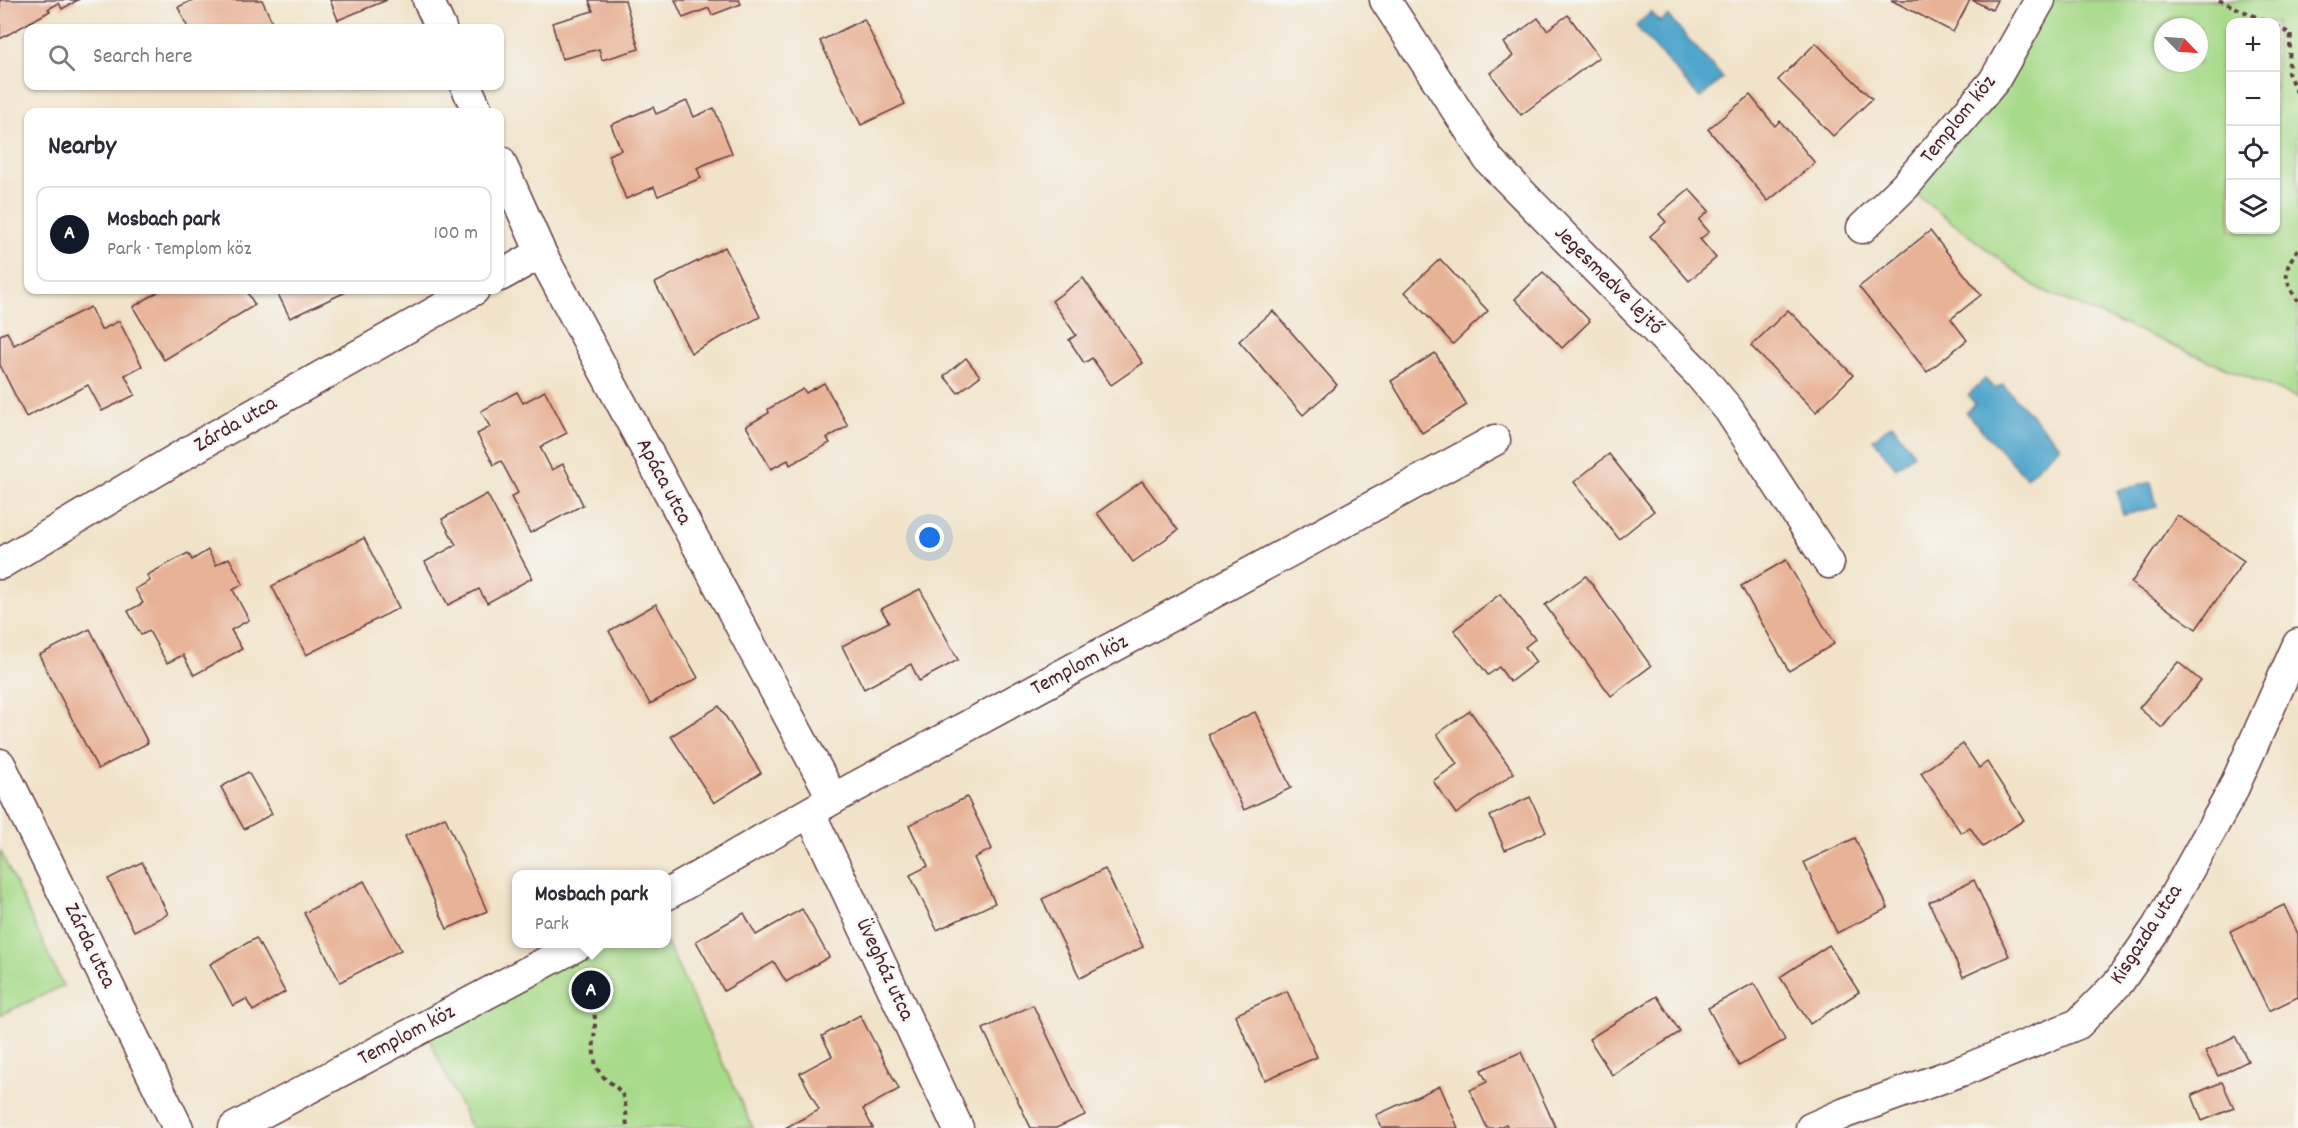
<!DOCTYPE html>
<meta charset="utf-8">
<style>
:root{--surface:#fff;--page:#f2f2f3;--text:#2b2b33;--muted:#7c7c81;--line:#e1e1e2;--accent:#111827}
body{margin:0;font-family:Dekko,sans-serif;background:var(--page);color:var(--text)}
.controls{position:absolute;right:18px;top:18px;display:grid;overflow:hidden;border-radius:12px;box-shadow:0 2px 4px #0004}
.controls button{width:54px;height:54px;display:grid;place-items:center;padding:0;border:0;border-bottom:2px solid var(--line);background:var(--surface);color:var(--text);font:30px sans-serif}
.compass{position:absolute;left:2154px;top:18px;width:54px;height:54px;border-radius:50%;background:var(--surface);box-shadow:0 2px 4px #0004;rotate:115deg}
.you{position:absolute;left:930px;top:538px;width:21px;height:21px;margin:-15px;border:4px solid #fff;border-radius:50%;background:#1a73e8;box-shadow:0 0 0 9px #1a73e833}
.badge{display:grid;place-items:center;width:39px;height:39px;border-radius:50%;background:var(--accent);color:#fff;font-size:20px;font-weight:700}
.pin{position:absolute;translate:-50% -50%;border:3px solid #fff;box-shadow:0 2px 6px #0006}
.popup{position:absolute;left:512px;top:870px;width:159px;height:78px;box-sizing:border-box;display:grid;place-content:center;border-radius:12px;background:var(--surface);filter:drop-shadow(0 2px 4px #0005);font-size:20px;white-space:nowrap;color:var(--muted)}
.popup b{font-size:22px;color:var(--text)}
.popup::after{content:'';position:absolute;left:50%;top:100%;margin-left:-12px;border:12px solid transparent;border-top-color:var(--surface)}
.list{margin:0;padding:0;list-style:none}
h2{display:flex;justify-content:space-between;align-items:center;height:78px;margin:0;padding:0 24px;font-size:26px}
h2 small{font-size:20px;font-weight:400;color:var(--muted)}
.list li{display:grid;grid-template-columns:39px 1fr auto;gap:18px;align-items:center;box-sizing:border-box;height:96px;margin:0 12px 12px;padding:0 12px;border:2px solid var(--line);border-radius:12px}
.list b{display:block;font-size:22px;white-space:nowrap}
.list p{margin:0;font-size:20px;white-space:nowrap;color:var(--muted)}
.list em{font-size:20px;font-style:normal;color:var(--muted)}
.icon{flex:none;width:33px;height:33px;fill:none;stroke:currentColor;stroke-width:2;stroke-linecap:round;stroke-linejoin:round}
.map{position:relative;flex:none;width:2298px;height:1128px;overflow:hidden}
.search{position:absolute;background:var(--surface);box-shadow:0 2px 4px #0004;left:24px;top:24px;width:480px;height:66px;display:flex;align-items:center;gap:15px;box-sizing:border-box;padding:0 21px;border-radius:12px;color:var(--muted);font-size:22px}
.panel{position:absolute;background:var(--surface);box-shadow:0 2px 4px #0004;left:24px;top:108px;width:480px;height:186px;border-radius:12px}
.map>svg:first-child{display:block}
</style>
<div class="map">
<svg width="2298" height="1128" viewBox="0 0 2298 1128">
<rect width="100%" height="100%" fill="#f6f6f2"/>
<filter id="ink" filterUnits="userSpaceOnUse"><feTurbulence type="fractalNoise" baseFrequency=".0167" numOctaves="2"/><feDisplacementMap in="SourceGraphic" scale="12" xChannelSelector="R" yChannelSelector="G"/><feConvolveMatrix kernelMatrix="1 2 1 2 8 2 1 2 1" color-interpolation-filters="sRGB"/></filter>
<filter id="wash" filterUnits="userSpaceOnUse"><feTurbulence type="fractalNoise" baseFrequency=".008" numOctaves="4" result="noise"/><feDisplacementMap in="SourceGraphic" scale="24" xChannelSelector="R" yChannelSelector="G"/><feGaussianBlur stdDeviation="1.35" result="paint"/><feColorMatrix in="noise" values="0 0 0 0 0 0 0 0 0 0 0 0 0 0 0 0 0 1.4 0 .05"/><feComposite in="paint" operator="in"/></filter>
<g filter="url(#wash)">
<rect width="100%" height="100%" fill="#f1e3c9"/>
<!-- green -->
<g fill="#a7da89" stroke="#787c5a" stroke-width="1.5" fill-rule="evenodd">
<path d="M2040,0H2298V398L2037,288L1905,186ZM2230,22H2276V230H2230ZM2163,27H2199V63H2163Z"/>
<path d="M0,850L63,986L0,1015Z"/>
<path d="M666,941L753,1128H471L424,1028L580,944H666Z"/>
</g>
<!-- water -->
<g fill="#4fa5cb" stroke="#4c627b" stroke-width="1.5">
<path d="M1651,12L1660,22L1668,16L1723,78L1700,98L1636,26Z"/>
<path d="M1985,379L1995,389L2003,385L2060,446L2026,478L1966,413L1975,404L1968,395Z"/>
<path d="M1892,424L1914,454L1896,468L1873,439Z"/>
<path d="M2151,482L2157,507L2123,515L2117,491Z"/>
</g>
<g id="blocks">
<!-- building -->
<g fill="#e8b297">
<path d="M0,0H78L62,9L59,3L48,9L50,11L0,39Z"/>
<path d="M193,0H262L275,28H188L178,7Z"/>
<path d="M330,0H387L338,20Z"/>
<path d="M589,0H625L639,49L602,60L599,49L562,59L552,23L593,11Z"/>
<path d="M675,0H739L741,4L712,15L709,8L683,18Z"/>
<path d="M1891,0H1970L1953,32Z"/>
<path d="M1972,0H1997L1992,10Z"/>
<path d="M1568,15L1599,57L1521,115L1490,73L1513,56L1504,43L1538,18L1547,30Z"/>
<path d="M864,19L905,104L861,125L820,41Z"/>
<path d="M1816,43L1872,99L1833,136L1778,80Z"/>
<path d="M1750,95L1775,126L1780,121L1815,163L1768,201L1708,129Z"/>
<path d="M687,101L694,117L714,108L732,153L697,168L701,178L658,196L654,187L626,199L608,155L621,150L611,125L653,107L656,114Z"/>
<path d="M1689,189L1709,211L1699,220L1709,232L1700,239L1716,258L1689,281L1650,236L1666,222L1659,214Z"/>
<path d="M1930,231L1981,295L1951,319L1967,340L1927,372L1859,287Z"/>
<path d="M725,247L760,317L691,353L655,283Z"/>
<path d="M1440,259L1488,311L1453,344L1405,292Z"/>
<path d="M1543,272L1590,321L1562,348L1515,299Z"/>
<path d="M1083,278L1143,363L1111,385L1092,358L1084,363L1069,340L1076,335L1052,301Z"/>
<path d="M161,290H246L255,305L164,360L133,307Z"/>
<path d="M276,290H350L290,318Z"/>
<path d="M90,307L101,330L119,321L142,366L125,375L135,395L102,411L88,385L26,417L0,365V335L7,332L14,345Z"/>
<path d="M1788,310L1853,375L1816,412L1751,346Z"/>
<path d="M1273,311L1337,385L1303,415L1239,341Z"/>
<path d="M1435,353L1467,405L1422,433L1391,381Z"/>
<path d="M966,358L980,376L958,393L944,376Z"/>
<path d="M824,383L848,426L827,438L830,443L790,465L788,460L771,469L746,426L769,413L768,409L803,389L806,393Z"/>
<path d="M545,391L567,433L540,447L552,470L563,464L583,505L530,533L511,497L518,493L501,461L494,465L477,434L490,427L481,411L517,392L523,403Z"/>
<path d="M1609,454L1654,511L1619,539L1574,482Z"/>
<path d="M1142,481L1178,530L1133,562L1097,513Z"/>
<path d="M487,494L532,578L487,603L479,589L448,605L425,562L456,545L442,519Z"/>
<path d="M2177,515L2244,561L2196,629L2131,583Z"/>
<path d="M364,538L399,608L306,655L272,586Z"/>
<path d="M208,550L216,565L229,558L243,584L233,590L249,620L231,630L242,649L194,675L183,655L167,663L149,631L141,635L128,611L143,603L135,589L150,581L147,575L188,553L192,560Z"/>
<path d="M1786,560L1834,644L1789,671L1741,586Z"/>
<path d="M1586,576L1651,666L1611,696L1545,605Z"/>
<path d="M920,589L958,660L919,681L911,664L864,689L842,646L889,622L881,609Z"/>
<path d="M1500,594L1535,639L1525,647L1536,662L1510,682L1499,667L1488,675L1454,630Z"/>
<path d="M656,604L698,678L650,704L609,631Z"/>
<path d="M90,629L148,743L98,769L39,655Z"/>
<path d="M2178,662L2201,681L2162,728L2139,708Z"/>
<path d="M719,706L761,773L714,803L671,736Z"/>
<path d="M1470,711L1514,773L1456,814L1433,781L1457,764L1437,734Z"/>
<path d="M1255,712L1291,788L1244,810L1208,734Z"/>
<path d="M1963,744L1979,768L1987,762L2024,820L1983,847L1970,827L1961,833L1921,773Z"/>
<path d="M248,772L272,814L244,829L221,787Z"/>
<path d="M967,797L992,849L974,858L995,903L937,930L910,875L928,866L909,825Z"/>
<path d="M1530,797L1546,832L1505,850L1490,816Z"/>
<path d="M445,817L487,911L447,929L405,836Z"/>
<path d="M1855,838L1888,908L1837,933L1804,862Z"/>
<path d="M142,862L168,914L134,931L108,879Z"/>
<path d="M1105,869L1143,947L1080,978L1042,899Z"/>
<path d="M1974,880L2009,956L1963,977L1929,902Z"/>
<path d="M364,881L401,950L340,982L304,913Z"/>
<path d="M2284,905L2298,934V997L2269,1011L2230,931Z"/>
<path d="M802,909L829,957L786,982L774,962L724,991L696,941L744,913L756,935Z"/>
<path d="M256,938L285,992L253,1011L246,999L233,1006L210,964Z"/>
<path d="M1829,945L1859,992L1810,1024L1780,977Z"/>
<path d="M1754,983L1785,1040L1739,1066L1708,1008Z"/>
<path d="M1287,991L1317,1057L1265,1080L1235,1015Z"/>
<path d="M1657,996L1680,1032L1612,1075L1589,1039Z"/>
<path d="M1033,1005L1085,1115L1056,1128H1031L983,1029Z"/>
<path d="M860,1015L899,1089L863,1109L873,1128H785L819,1110L800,1073L832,1056L822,1036Z"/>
<path d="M2235,1036L2248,1061L2218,1076L2205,1051Z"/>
<path d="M1521,1052L1556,1128H1508L1506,1124L1497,1128H1487L1470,1090L1487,1082L1481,1070Z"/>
<path d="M2222,1082L2234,1108L2202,1121L2192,1095Z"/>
<path d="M1440,1086L1458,1128H1382L1376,1115Z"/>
</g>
</g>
</g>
<g filter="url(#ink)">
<use href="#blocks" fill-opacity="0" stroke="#633c43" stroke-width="1.5"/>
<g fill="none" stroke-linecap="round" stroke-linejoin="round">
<!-- street casing -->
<g stroke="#633c43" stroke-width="33">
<g id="street">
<path d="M428,0L441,28"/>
<path d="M1385,0L1489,160L1698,373L1729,410L1829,563"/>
<path d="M466,86L478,112"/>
<path d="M500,161L541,253L833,799"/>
<path d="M1862,228L1905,186L1994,81L2040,0"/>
<path d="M500,276L541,253"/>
<path d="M0,564L215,436L474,290"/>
<path d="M0,764L178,1128"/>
<path d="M810,813L958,1128"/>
<path d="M666,895L833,799L1495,440"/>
<path d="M234,1128L580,944"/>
<path d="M1811,1128L1845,1113L1964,1070L2078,1024L2119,982L2157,927L2231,794L2298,644"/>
</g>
</g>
<!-- path -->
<g stroke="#633c43" stroke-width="4" stroke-dasharray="4.5 4.5" stroke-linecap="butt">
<path d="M2219,0L2267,22"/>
<path d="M2276,26L2291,34L2288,73L2298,95"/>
<path d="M2298,249C2283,270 2283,279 2298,301"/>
<path d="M580,982C587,993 595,1007 595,1021C595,1037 591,1052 597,1068C602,1079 613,1083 620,1091C627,1100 626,1117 627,1128"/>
</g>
<!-- street -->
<use href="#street" stroke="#fff" stroke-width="30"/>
</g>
</g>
<g text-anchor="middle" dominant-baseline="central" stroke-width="4.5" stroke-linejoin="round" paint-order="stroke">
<!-- street labels -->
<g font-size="22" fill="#4a1f2b" stroke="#f6f6f2">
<text transform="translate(1959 120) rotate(-51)">Templom köz</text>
<text transform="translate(1608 281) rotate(45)">Jegesmedve lejtő</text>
<text transform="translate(236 425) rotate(-30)">Zárda utca</text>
<text transform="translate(663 482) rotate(62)">Apáca utca</text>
<text transform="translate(1080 666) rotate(-28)">Templom köz</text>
<text transform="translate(2147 935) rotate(-57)">Kisgazda utca</text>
<text transform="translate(89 946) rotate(64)">Zárda utca</text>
<text transform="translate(884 970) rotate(65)">Üvegház utca</text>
<text transform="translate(407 1036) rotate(-28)">Templom köz</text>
</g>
</g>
</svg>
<div class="controls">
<button>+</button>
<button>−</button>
<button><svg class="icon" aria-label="locate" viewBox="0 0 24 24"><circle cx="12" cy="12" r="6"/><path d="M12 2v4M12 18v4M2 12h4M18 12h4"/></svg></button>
<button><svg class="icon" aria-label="layers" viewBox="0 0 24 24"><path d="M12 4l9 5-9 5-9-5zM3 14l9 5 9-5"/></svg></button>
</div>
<svg class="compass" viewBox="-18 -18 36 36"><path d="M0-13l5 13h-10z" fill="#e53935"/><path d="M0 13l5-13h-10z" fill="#7c7c81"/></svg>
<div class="you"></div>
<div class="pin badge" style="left:591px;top:990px">A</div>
<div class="popup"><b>Mosbach park</b>Park</div>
<div class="search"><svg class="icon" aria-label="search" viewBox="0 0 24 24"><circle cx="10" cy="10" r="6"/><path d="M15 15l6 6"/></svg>Search here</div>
<section class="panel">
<h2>Nearby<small></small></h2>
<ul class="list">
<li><span class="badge">A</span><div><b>Mosbach park</b><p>Park · Templom köz</p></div><em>100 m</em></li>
</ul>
</section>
</div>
